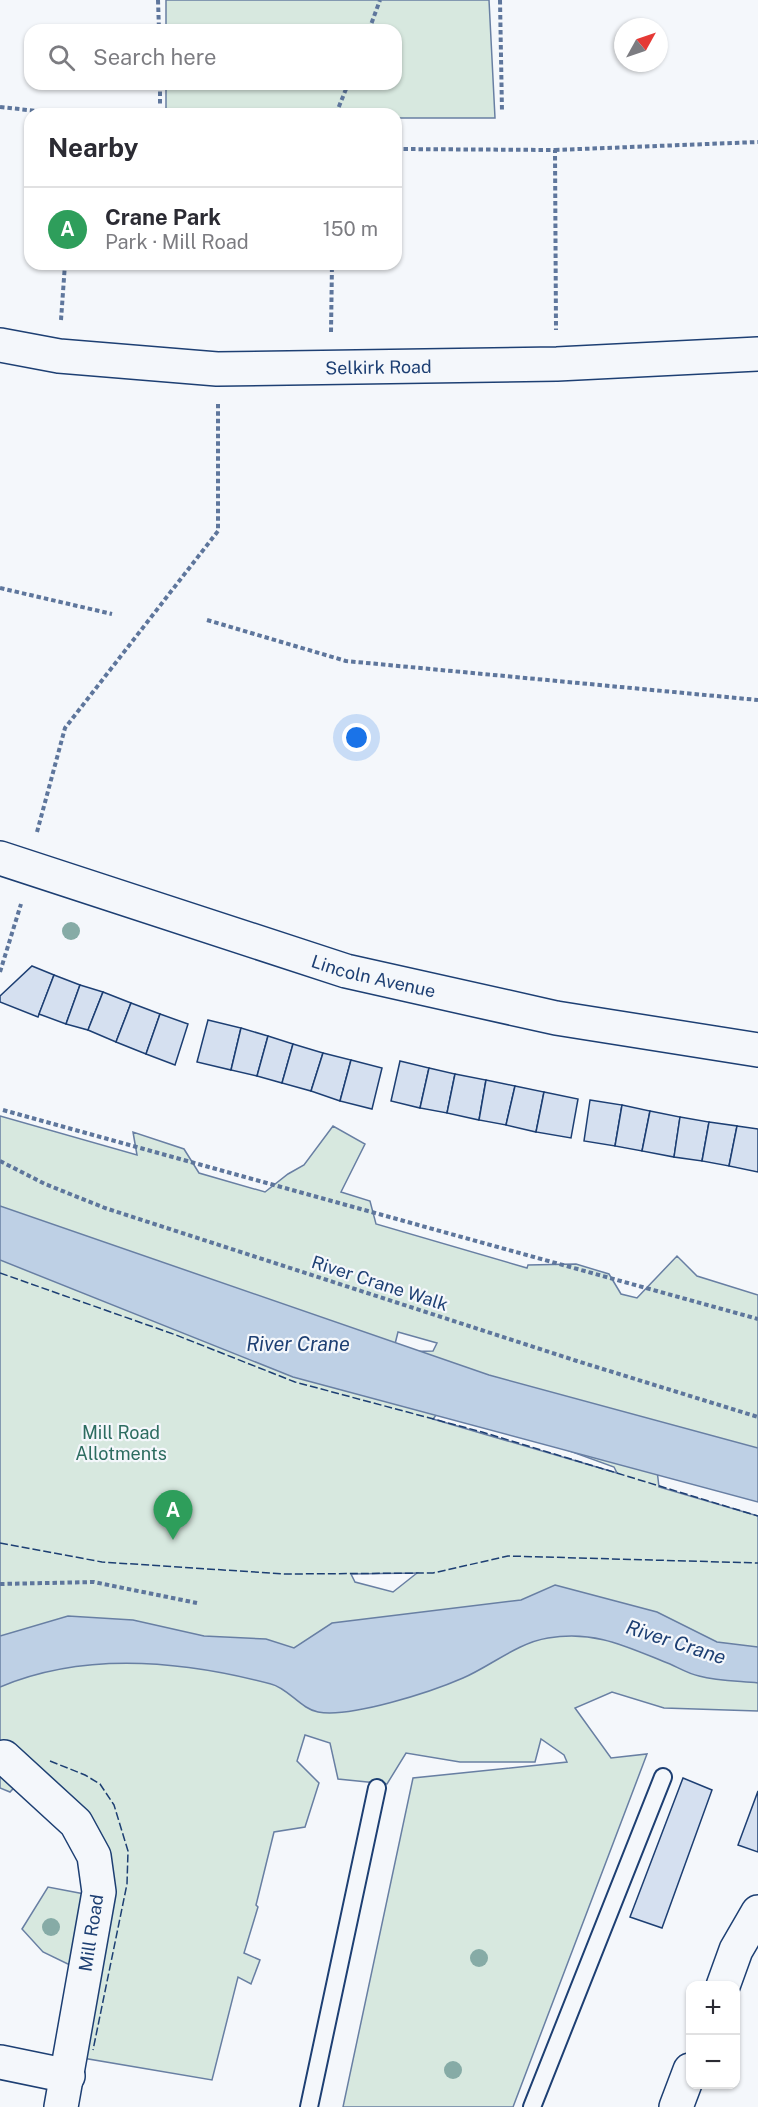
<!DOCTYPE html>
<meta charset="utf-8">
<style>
:root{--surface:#fff;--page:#f7f7f7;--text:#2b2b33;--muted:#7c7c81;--line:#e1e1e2;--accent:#c62828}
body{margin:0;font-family:"Public Sans",sans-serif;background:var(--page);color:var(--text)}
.controls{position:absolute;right:18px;bottom:18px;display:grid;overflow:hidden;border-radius:12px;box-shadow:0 2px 4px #0004}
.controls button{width:54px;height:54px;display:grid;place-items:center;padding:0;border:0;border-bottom:2px solid var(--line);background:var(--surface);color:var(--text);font:30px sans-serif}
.compass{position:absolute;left:614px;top:18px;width:54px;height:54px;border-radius:50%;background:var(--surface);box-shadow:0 2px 4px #0004;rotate:50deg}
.you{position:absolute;left:357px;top:738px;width:21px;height:21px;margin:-15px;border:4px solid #fff;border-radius:50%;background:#1a73e8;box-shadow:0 0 0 9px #1a73e833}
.badge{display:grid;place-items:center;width:39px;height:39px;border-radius:50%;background:var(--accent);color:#fff;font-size:20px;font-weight:700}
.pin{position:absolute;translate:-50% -50px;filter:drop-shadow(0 2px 3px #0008)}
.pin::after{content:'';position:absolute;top:32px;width:21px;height:18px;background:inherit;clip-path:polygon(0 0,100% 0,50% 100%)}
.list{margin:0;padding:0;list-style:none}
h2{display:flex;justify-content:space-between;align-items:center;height:78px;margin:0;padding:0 24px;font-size:26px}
h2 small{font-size:20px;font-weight:400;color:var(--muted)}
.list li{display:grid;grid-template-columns:39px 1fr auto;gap:18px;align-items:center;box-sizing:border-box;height:84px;padding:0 24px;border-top:2px solid var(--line)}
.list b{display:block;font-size:22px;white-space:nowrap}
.list p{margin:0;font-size:20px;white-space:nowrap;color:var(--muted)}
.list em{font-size:20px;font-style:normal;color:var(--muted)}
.icon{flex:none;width:33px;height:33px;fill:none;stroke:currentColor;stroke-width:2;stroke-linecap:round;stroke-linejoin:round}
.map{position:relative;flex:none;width:758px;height:2107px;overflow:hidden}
.search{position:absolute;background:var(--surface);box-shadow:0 2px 4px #0004;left:24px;top:24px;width:378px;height:66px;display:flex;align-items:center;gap:15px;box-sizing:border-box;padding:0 21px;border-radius:18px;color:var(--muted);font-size:22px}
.panel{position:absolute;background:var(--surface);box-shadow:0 2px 4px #0004;left:24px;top:108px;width:378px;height:162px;border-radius:18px}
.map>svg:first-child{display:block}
</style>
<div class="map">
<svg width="758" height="2107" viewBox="0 0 758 2107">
<rect width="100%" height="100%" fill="#f4f7fb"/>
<!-- green -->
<g fill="#d7e8df" stroke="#687fa3" stroke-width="1.5" fill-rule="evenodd">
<path d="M166,0H489L495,118H396V114H166V84H396V30H166Z"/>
<path d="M0,1116L137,1155L133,1132L184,1149L199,1173L265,1192L288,1174L304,1165L333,1126L365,1144L341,1192L370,1201L376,1224L527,1268L528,1265L576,1264L609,1274L621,1294L637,1298L677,1256L697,1276L758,1295V1464L657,1470L659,1487L758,1516V1711L664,1708L612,1692L575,1708L611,1758L647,1754L513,2107H343L413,1778L567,1762L564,1755L541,1739L535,1762H460L406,1753L387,1784L338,1779L330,1743L305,1735L297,1761L319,1783L305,1827L274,1832L256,1905L258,1907L244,1953L260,1960L251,1984L238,1977L212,2080L71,2056L70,1965L43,1952L22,1929L48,1887L90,1895L91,1867L25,1776L10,1792L0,1788ZM398,1332L437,1343L433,1351L393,1352ZM440,1410L523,1434L614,1467L617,1473L433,1419ZM417,1573L393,1592L355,1582L351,1574Z"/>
</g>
<!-- water -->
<g fill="#bed0e5" stroke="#687fa3" stroke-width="1.5">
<path d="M0,1206L489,1375L758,1448V1502L293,1377L0,1260Z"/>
<path d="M555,1585L657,1612L717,1642L758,1647V1683C739,1681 718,1681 699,1676C689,1674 679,1668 670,1664C627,1647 596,1630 548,1638C517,1643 491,1666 463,1678C431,1692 351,1718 318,1712C301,1709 288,1688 271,1684C184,1661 85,1651 0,1687V1636L68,1616L133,1620L204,1636L266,1639L294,1648L332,1623L521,1600Z"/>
</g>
<!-- building -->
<g fill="#d5e0f0" stroke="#1d3f73" stroke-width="1.5">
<path d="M32,966L54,975L38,1017L0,1002V996Z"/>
<path d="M54,975L80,985L66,1024L39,1014Z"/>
<path d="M80,985L103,992L88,1030L66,1024Z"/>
<path d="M103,992L131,1003L116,1042L88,1030Z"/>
<path d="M131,1003L160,1014L146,1054L116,1042Z"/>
<path d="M160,1014L188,1024L175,1065L146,1054Z"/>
<path d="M208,1020L241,1028L231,1070L197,1062Z"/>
<path d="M241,1028L268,1036L257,1076L231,1070Z"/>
<path d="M268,1036L293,1044L282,1083L257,1076Z"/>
<path d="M293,1044L323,1053L311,1091L282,1083Z"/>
<path d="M323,1053L351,1060L340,1101L311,1091Z"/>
<path d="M351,1060L382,1068L372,1109L340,1101Z"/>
<path d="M400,1061L429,1068L420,1108L391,1101Z"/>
<path d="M429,1068L455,1074L447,1113L420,1108Z"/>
<path d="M455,1074L486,1080L479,1120L447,1113Z"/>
<path d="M486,1080L515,1086L506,1125L479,1120Z"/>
<path d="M515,1086L544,1092L536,1132L506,1125Z"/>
<path d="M544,1092L578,1099L571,1138L536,1132Z"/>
<path d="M590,1100L622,1105L615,1146L584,1141Z"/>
<path d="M622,1105L650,1111L642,1151L615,1146Z"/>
<path d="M650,1111L680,1117L674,1157L642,1151Z"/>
<path d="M680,1117L709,1122L702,1161L674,1157Z"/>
<path d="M709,1122L737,1126L729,1166L702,1161Z"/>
<path d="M737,1126L758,1129V1172L729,1166Z"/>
<path d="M683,1778L712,1790L662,1928L630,1917Z"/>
<path d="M758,1791V1852L738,1845Z"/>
</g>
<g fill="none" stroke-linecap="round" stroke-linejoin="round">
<!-- service casing -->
<g stroke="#1d3f73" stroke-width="20">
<g id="service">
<path d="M309,2107L377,1788"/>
<path d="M532,2107L663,1777"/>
</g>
</g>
<!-- minor casing -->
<g stroke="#1d3f73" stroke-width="36">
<g id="minor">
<path id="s1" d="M0,345L59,356L217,369L557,364L758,354"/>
<path id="s2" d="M0,858L346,971L556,1018L758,1050"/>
<path d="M4,1757L76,1823L94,1856L99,1892L61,2107"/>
<path d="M723,1986L736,1950L758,1912"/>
<path d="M0,2062L68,2076"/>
<path d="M676,2107L690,2070"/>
</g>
</g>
<!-- path -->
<g stroke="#5e769c" stroke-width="4" stroke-dasharray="4.5 3" stroke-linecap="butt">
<path d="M158,0L159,30"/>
<path d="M500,0L502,112"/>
<path d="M369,30L380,0"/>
<path d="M160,84V104"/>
<path d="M0,107L65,114"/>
<path d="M336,114L348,84"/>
<path d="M396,149L555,150L556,330"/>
<path d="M555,150L758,142"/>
<path d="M61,320L65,264"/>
<path d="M331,332L332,264"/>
<path d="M0,588L112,614"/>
<path d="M207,620L346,661L758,700"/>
<path d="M37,832L65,728L218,531V404"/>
<path d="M0,972L21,904"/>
<path d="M3,1110L758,1319"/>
<path d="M0,1161L45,1184L105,1208L577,1361L758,1417"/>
<path d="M0,1584L94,1582L197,1603"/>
</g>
<!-- service -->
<use href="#service" stroke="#f4f7fb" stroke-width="16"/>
<!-- minor -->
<use href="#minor" stroke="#f4f7fb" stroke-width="33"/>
<!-- fence -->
<g stroke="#1d3f73" stroke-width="1.5" stroke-dasharray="8 3" stroke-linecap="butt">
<path d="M0,1273L176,1335L295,1382L482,1432L758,1516"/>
<path d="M0,1543L102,1562L285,1574L433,1573L508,1556L758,1563"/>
<path d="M50,1761L85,1775L100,1784L114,1805L128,1851L127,1884L93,2050"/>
</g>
</g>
<!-- trees -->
<g fill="#86aba6">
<circle cx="71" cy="931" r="9"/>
<circle cx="51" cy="1927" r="9"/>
<circle cx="479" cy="1958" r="9"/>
<circle cx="453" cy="2070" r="9"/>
</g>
<g text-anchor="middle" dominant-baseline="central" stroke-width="4.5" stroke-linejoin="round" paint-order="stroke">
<!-- street labels -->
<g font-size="18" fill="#1d3f73" stroke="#f4f7fb">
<text stroke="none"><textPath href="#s1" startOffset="380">Selkirk Road</textPath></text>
<text stroke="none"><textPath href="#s2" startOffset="392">Lincoln Avenue</textPath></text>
<text transform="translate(380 1283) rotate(18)">River Crane Walk</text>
<text transform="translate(91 1933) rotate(-81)">Mill Road</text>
</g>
<!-- park labels -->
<g font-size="18" fill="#2c6c60" stroke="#f4f7fb">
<text x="121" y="1432">Mill Road<tspan x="121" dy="21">Allotments</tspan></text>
</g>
<!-- water labels -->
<g font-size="20" font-style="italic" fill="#1d3f73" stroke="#f4f7fb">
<text x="298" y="1344">River Crane</text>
<text transform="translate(676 1642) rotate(18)">River Crane</text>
</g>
</g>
</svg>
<div class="controls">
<button>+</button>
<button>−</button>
</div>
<svg class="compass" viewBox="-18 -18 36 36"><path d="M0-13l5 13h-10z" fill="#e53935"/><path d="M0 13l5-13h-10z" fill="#7c7c81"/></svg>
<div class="you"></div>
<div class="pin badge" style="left:173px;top:1540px;background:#2e9e5b">A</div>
<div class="search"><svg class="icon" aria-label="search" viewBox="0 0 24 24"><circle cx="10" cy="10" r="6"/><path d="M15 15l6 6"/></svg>Search here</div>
<section class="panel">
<h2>Nearby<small></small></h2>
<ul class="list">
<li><span class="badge" style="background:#2e9e5b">A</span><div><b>Crane Park</b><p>Park · Mill Road</p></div><em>150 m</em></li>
</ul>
</section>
</div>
